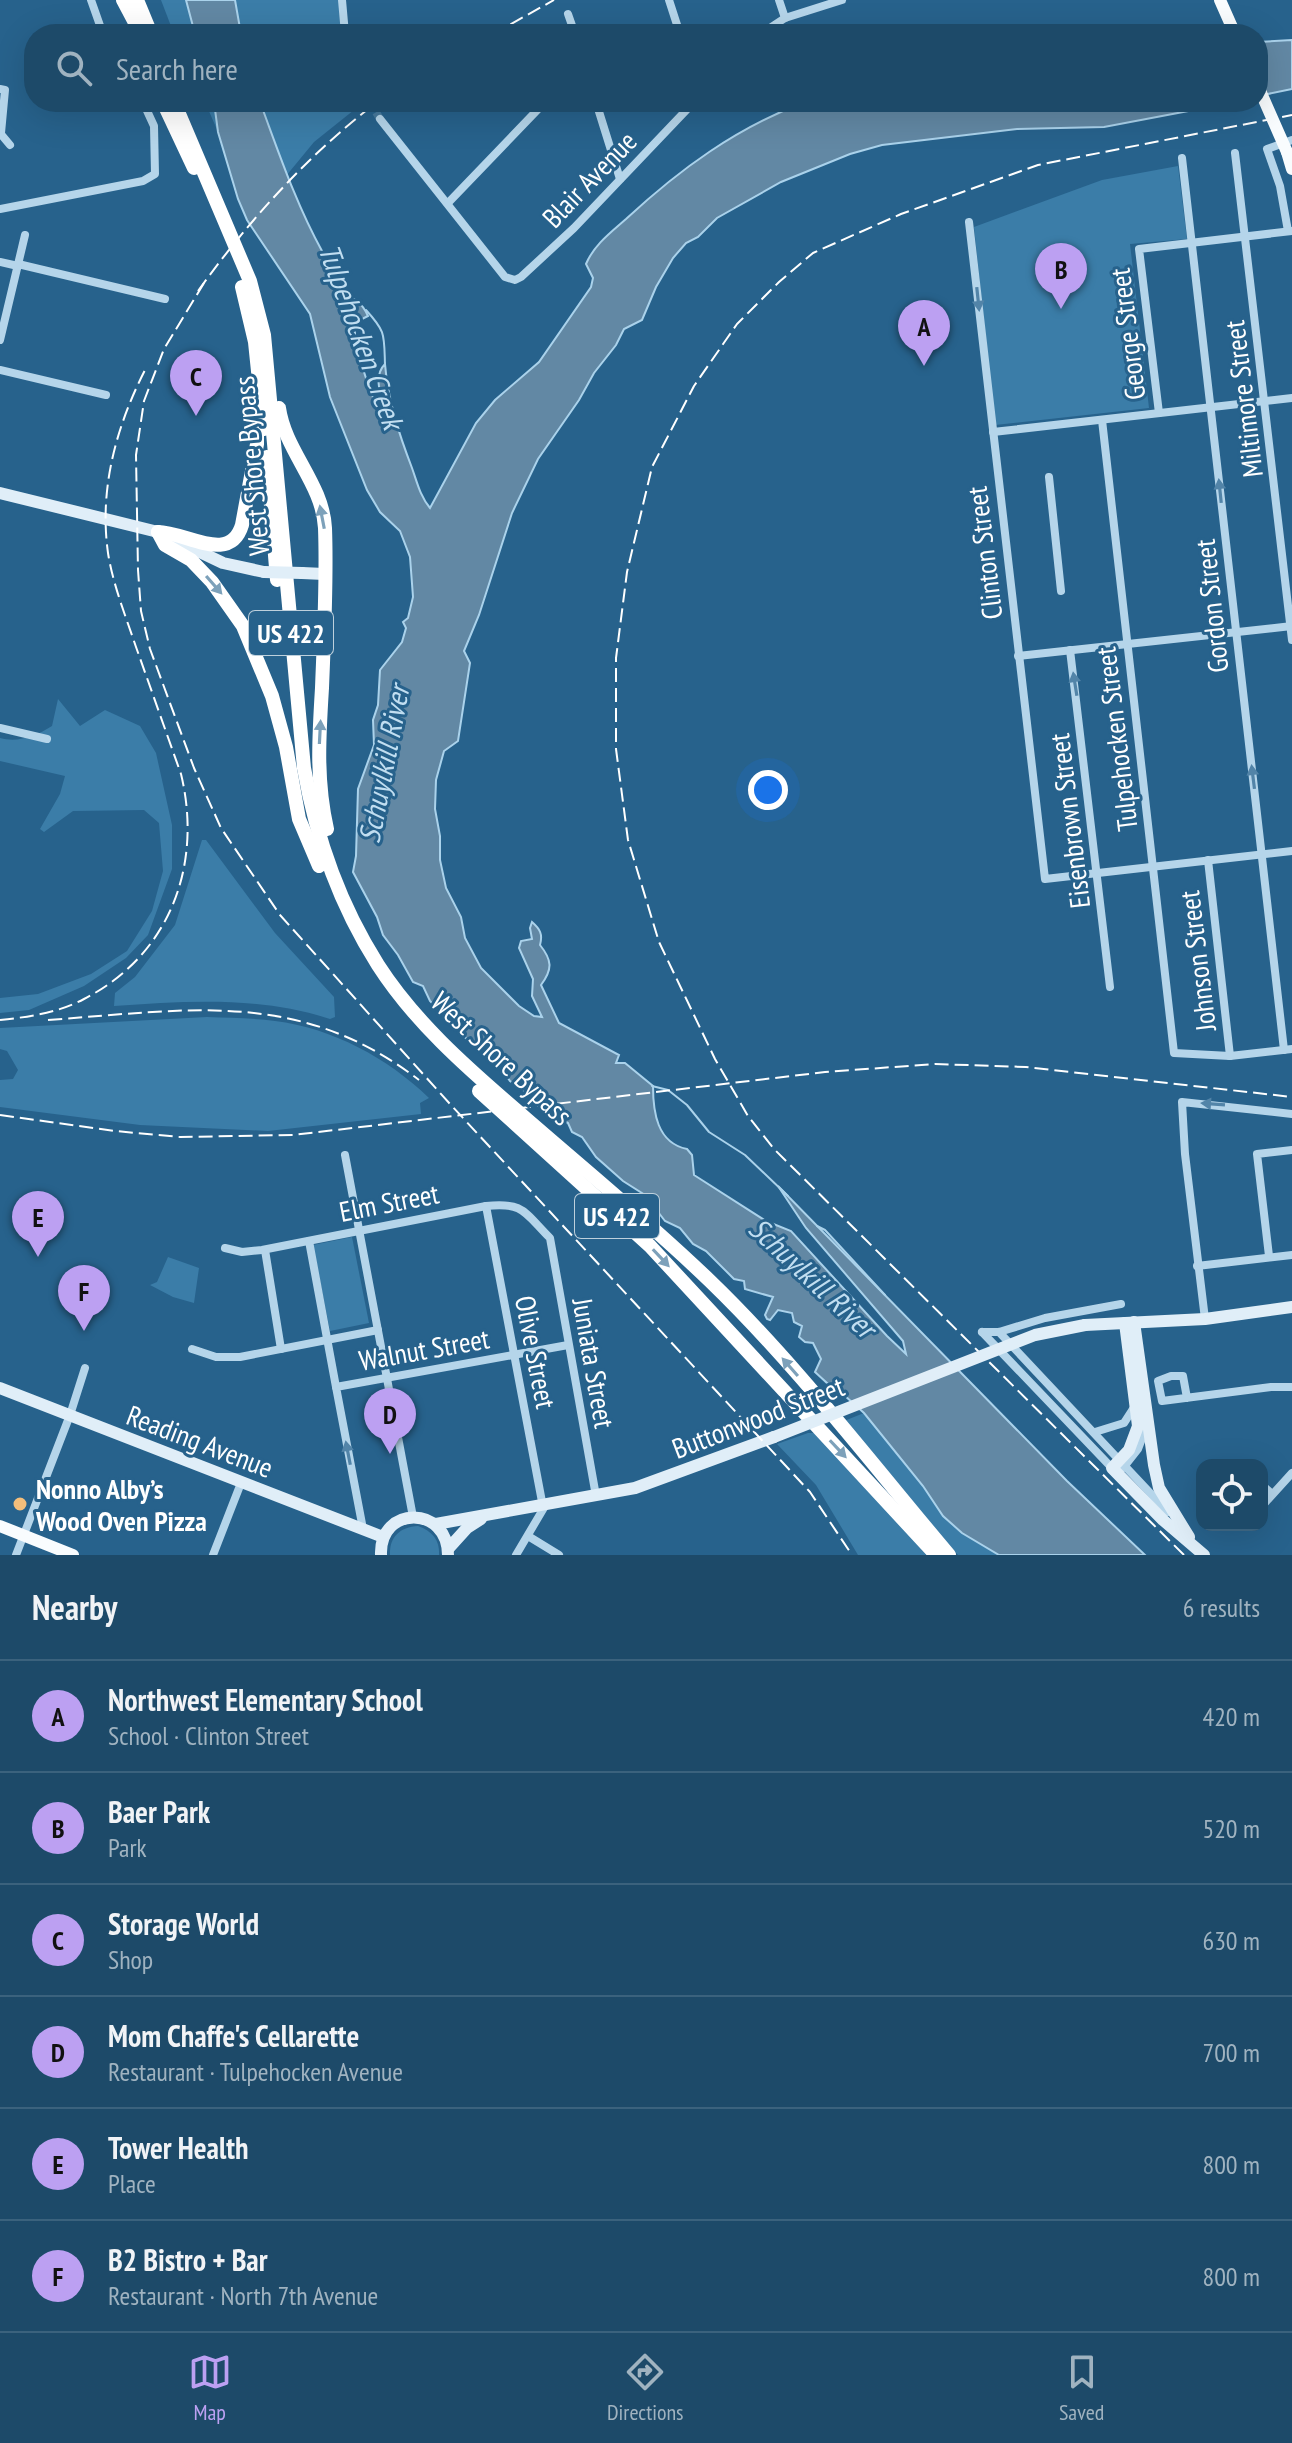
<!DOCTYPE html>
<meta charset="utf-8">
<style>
:root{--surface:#1d4a69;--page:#25516f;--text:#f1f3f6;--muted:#a0b3c0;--line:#3b627d;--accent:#bca0f2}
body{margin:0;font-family:"PT Sans Narrow",sans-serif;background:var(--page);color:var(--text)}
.controls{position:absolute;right:24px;bottom:24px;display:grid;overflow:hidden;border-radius:16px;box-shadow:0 8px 32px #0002}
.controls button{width:72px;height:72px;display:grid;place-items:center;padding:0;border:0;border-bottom:2px solid var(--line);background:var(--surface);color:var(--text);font:40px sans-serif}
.you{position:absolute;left:768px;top:790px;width:28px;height:28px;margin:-20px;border:6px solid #fff;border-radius:50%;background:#1a73e8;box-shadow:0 0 0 12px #1a73e833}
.badge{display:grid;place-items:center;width:52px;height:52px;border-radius:50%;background:var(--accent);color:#111;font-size:26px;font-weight:700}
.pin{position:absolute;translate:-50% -66px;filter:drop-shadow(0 2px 4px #0008)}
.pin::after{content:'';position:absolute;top:42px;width:28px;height:24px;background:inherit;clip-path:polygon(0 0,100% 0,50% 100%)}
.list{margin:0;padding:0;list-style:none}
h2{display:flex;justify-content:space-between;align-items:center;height:104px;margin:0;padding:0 32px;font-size:34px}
h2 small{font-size:26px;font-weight:400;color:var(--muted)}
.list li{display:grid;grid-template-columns:52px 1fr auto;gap:24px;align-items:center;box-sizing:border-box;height:112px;padding:0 32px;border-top:2px solid var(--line)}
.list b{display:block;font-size:30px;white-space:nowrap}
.list p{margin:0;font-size:26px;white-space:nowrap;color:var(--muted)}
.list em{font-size:26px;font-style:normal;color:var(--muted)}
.icon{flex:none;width:44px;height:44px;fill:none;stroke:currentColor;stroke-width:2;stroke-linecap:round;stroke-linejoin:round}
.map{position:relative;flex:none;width:1292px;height:1555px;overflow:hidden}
.search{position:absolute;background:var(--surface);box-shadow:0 8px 32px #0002;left:24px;right:24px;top:24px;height:88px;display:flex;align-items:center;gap:20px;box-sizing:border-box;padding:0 28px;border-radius:32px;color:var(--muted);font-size:30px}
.sheet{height:776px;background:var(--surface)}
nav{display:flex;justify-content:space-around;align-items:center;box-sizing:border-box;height:112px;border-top:2px solid var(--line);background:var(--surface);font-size:22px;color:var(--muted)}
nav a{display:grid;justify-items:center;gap:4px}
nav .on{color:var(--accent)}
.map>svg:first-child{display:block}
</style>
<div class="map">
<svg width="1292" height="1555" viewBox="0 0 1292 1555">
<rect width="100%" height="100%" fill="#27628c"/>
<!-- green -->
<g fill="#3b7da8">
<path d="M161,0H339L342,34H174Z"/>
<path d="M205,102H364L314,142L286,176L238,199L218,132Z"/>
<path d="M1178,166L1187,239L1130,244L1149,408L995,425L974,227L1102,180Z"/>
<path d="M58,699L80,726L105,710L140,726L156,753L172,825V869L148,935L126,958L84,986L29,1010L0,1013V998L38,994L91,974L127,951L152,911L163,871L159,823L144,810L73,811L44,832L40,829L60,794L65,776L0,761V738C18,743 36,736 52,726Z"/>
<path d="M202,840H206L275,933L334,997L335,1017L330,1019C259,996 188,1001 114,1006L115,993L135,977L175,925Z"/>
<path d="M207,1017C229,1018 253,1018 275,1021C332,1028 388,1058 429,1098L420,1103L421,1114L268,1131L140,1125L0,1107V1080L13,1079L18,1070L7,1051L0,1049V1028Z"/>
<path d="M352,1237L369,1323L330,1331L313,1245Z"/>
<path d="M168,1257L199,1268L194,1303L173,1297L150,1285L157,1282Z"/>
<path d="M864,1413L923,1486L943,1516L962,1533L999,1555H958L844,1421Z"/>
<path d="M808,1433H814L893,1515L926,1555H858L816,1485L777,1444Z"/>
<path d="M418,1526C432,1531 440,1540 439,1555H390C389,1537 400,1527 418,1526Z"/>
</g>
<!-- water -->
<g fill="#6288a4" stroke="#aad2eb" stroke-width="2">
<path d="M186,0H235L241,34H195Z"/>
<path d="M1292,40V89L1258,96V42Z"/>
<path d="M214,102H260C279,153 296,204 322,251C327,261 323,272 328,281C339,301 356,289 368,316L360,320C358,323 356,327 355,331C354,346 374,408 384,417L386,414C382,398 372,377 385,364C388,401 399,434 412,468C417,482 420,496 430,508L476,423L495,400L539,362L591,287L593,278L586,264C594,245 610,233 626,219C680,169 736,128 805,102H1236L1104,127L1017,129L882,145L850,154L781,182L717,218L698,237L686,243L673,258L656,287L642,320L624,329L616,345L594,373L579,400L538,459L512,513L479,615L464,651L470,663L458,741L444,751L436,780L435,809L440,836V860L446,888L461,917L465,938L481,968L519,1006L534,1016L542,1017L532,996L533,979L519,948L521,941L532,939L530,928L532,922C540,929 543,934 540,945C552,960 553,969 541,985L559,1023L619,1055L616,1063H625L653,1086C653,1112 657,1143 687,1149L692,1155L694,1175L766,1221L791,1231L887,1336L906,1354L903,1341L806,1228L778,1186L1067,1481L1145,1555H999L962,1533L943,1516L923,1486L864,1413L844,1395H835L827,1391L828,1384L815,1372L821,1359L813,1343L805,1342L799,1337L802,1326L794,1322L792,1313L778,1310L770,1320L767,1319L765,1315L773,1297L745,1289L744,1281L734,1279L706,1251L693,1244L680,1228L665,1221L645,1195L623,1181L596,1157L582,1137L572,1132L568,1123L555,1116L546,1106L510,1081L498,1064L462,1035L430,1001L423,986L413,982L398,955L383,935L377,917L353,872L356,856L358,789L374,745L373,720L378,705L380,670L402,642L406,628L403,622L408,618L413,597L410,557L400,531L380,512L367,490L330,397L310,314L247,220L238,199L218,132Z"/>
</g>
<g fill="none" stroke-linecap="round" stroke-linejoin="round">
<!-- stream -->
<g stroke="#aad2eb" stroke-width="2">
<path d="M366,310C386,332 384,334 385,365"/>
<path d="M652,1086L668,1090L687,1105L709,1132L745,1155L788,1196"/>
<path d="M817,1226L825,1230L885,1295"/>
</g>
<!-- street-tunnel -->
<path stroke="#477a9d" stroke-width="8" stroke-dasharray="8 4" stroke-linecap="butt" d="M370,102L380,119"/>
<!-- street -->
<g stroke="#b5d5ea" stroke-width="8">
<path d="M91,0L103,34"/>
<path d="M342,0L345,34"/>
<path d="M669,0L680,34"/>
<path d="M779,0L785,18"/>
<path d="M568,14L575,34"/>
<path d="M761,34L785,18L842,0"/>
<path d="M0,89L5,90L1,133"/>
<path d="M596,102L620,179"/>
<path d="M380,119L505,277L515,280L521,277L574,228L694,102"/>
<path d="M0,133L10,145"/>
<path d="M1235,153L1292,640"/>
<path d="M1182,158L1284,1050"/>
<path d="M448,203L545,102"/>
<path d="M0,209L143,181L155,174L154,126L143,102"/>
<path d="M969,222L1045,879L1292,851"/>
<path d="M1288,231L1280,186L1267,149L1292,140"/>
<path d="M0,262L18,266"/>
<path d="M18,264L165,299"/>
<path d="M0,340L25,235"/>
<path d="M0,370L106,395"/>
<path d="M1159,413L1139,249L1292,231"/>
<path d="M1102,420L1174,1053L1230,1056L1292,1049"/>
<path d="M993,432L1292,398"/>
<path d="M1049,477L1061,591"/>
<path d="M1070,650L1110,987"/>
<path d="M1018,656L1292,626"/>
<path d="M0,728L47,739"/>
<path d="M1208,860L1230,1056"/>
<path d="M345,1155L413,1517"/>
<path d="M486,1206L543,1507"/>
<path d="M309,1241L336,1387"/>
<path d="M225,1248L242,1252L262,1250L486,1206C524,1202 524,1212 550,1238L596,1496"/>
<path d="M265,1250L281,1349"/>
<path d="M1269,1256L1257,1154L1292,1150"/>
<path d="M1197,1266L1292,1255"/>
<path d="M1205,1319L1185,1154L1182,1102L1292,1114"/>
<path d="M982,1332L1112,1468"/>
<path d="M982,1332H999L1045,1318L1121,1304"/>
<path d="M999,1332L1168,1512"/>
<path d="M192,1349L216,1357H240L378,1330"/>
<path d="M1187,1398L1183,1376H1171L1158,1381L1162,1401L1271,1387H1292"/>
<path d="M1095,1432L1124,1423L1135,1406"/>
<path d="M1123,1468L1138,1449L1146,1428"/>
<path d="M1262,1485L1271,1493"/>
<path d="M1262,1506L1292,1473"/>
<path d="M363,1529L336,1387L568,1345"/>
<path d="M528,1536L559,1555"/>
<path d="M16,1555L70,1415L85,1368"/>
<path d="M213,1555L241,1483"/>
<path d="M516,1555L545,1506"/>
</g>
<!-- secondary -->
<g stroke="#e0eef8" stroke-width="12">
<path d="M0,493L158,532L223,563L264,572"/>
<path d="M302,573L324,574"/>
<path d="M1134,1322L1154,1465L1159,1488L1189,1537"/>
<path d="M1125,1323L1138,1426L1129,1450L1112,1468L1163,1520L1204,1555"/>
<path d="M1085,1325L1205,1319L1292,1307"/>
<path d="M0,1388L383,1537"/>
<path d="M436,1524L635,1488L774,1437"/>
<path d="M448,1549L467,1528L481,1519"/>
<path d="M381,1555C379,1505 448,1505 448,1555"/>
</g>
<!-- primary -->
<g stroke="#f9fcfe" stroke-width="12">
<path d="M1220,0L1235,34"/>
<path d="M1287,152L1292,169"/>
<path d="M0,1526L73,1555"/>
</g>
<!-- highway -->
<g stroke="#fff" stroke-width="14">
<path d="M123,0L141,34"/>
<path d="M137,0L151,34"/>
<path d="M163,102L194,168"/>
<path d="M174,102L250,281L264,335L304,768C316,838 340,905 378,965C414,1021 465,1066 515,1109C580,1166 648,1221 710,1281C797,1365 871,1463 949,1555"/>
<path d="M242,287L255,342L264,429"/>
<path d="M279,408C285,451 323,484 325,528C327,581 324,635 322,688C319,736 316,781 327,829"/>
<path d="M267,457L277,580"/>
<path d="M158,532L165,545L191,560L212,582L243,626L272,696L286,747L299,819L319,866"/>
<path d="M158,532C186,532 230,565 242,525L257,444V417"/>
<path d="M479,1091L650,1246L936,1555"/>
</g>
<!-- rail -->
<g stroke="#fff" stroke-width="2" stroke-dasharray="14 6" stroke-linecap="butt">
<path d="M493,34L554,0"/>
<path d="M204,283L164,349L144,401L136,455L138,570L141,611L150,649L194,768L221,828L280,915L450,1104L810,1492L852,1555"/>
<path d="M198,291C250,219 308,155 377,102"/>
<path d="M0,1020C28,1017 58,1013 84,999C170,955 203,865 181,774C166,732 151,689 136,647C126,617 113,585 108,553C99,489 116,427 145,370"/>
<path d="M48,1020C188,1010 299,988 419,1080"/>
<path d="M0,1115L115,1131L180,1137L293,1135L825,1072L935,1064L1026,1067L1292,1097"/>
<path d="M1184,1555L774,1149L748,1116L715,1059L659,942L628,840L616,749V658L627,572L652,467L694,386L737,324L779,282L813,253L901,214L1038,165L1292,115"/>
</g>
<!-- secondary-bridge -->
<g stroke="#e0eef8" stroke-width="12">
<path d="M264,572L302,573"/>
<path d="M774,1437L1035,1335L1085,1325"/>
</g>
<!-- primary-bridge -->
<path stroke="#f9fcfe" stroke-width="12" d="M1258,86L1287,152"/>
</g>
<!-- one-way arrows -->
<defs><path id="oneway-solid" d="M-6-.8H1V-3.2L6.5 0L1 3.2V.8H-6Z" transform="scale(2)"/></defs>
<g fill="#5284a8">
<use href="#oneway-solid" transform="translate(978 299) rotate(84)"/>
<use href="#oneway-solid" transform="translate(1220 491) rotate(-96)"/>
<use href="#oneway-solid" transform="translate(1075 684) rotate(-99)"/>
<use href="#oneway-solid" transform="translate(1253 777) rotate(-97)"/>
<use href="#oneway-solid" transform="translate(1213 1104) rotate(-176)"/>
<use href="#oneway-solid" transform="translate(348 1453) rotate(-101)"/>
</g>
<g fill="#7da1ba">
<use href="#oneway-solid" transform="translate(322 517) rotate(-101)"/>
<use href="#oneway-solid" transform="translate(214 585) rotate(49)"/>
<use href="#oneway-solid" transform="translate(320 732) rotate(-87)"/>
<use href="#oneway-solid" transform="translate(661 1258) rotate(47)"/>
<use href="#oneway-solid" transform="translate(790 1367) rotate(-131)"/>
<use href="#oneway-solid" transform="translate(838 1449) rotate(47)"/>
</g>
<!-- markers -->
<circle fill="#f3be7b" stroke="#27628c" stroke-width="3" cx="20" cy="1504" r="8"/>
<g text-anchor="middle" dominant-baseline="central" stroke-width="6" stroke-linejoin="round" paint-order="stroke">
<!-- shield labels -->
<g fill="#27628c" stroke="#bed0dc" stroke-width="2">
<rect x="249" y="611" width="84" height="44" rx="6"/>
<rect x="575" y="1194" width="84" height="44" rx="6"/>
</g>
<g font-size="26" font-weight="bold" fill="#fff">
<text x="291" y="633">US 422</text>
<text x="617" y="1216">US 422</text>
</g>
<!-- street labels -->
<g font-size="28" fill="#fff" stroke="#27628c">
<text transform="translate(589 179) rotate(-46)">Blair Avenue</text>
<text transform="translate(1127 334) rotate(-97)">George Street</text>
<text transform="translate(1243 399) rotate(-97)">Miltimore Street</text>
<text transform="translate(251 466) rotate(-95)">West Shore Bypass</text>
<text transform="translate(984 553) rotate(-97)">Clinton Street</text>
<text transform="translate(1211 606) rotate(-96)">Gordon Street</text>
<text transform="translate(1116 739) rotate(-97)">Tulpehocken Street</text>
<text transform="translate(1069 821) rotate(-97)">Eisenbrown Street</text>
<text transform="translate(1197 961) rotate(-97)">Johnson Street</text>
<text transform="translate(502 1058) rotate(43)">West Shore Bypass</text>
<text transform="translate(389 1202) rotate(-11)">Elm Street</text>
<text transform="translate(424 1349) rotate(-10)">Walnut Street</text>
<text transform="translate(536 1352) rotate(79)">Olive Street</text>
<text transform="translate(594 1363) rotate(80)">Juniata Street</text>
<text transform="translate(758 1417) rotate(-21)">Buttonwood Street</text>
<text transform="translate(200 1441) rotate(21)">Reading Avenue</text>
</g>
<!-- poi labels -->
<g font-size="28" font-weight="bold" fill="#fff" stroke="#27628c" text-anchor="start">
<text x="36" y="1488">Nonno Alby’s<tspan x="36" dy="32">Wood Oven Pizza</tspan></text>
</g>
<!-- water labels -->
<g font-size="30" font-style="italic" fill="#c1def1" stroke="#27628c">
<text transform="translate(362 336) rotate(70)">Tulpehocken Creek</text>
<text transform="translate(383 764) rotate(-79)">Schuylkill River</text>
<text transform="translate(813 1277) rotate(43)">Schuylkill River</text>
</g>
</g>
</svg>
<div class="controls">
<button><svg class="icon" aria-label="locate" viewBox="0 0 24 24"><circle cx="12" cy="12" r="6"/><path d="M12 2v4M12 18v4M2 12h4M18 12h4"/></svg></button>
</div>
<div class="you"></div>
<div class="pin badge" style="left:924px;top:366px">A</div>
<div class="pin badge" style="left:1061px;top:309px">B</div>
<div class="pin badge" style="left:196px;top:416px">C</div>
<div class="pin badge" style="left:390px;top:1454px">D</div>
<div class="pin badge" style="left:38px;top:1257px">E</div>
<div class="pin badge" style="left:84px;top:1331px">F</div>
<div class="search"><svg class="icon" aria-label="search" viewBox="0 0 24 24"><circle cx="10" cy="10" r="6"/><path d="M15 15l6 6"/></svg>Search here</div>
</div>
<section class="sheet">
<h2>Nearby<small>6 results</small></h2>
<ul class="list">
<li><span class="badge">A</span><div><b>Northwest Elementary School</b><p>School · Clinton Street</p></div><em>420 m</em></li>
<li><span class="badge">B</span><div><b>Baer Park</b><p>Park</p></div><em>520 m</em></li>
<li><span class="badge">C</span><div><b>Storage World</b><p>Shop</p></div><em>630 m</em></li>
<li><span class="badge">D</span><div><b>Mom Chaffe's Cellarette</b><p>Restaurant · Tulpehocken Avenue</p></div><em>700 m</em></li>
<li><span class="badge">E</span><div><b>Tower Health</b><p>Place</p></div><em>800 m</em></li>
<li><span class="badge">F</span><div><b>B2 Bistro + Bar</b><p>Restaurant · North 7th Avenue</p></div><em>800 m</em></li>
</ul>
</section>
<nav>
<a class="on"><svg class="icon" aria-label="map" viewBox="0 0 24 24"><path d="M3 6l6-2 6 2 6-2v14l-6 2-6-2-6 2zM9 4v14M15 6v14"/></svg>Map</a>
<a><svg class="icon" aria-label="directions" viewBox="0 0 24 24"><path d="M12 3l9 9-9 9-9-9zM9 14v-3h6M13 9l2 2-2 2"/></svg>Directions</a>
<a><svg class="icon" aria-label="saved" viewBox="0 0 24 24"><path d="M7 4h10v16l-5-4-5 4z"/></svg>Saved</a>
</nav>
